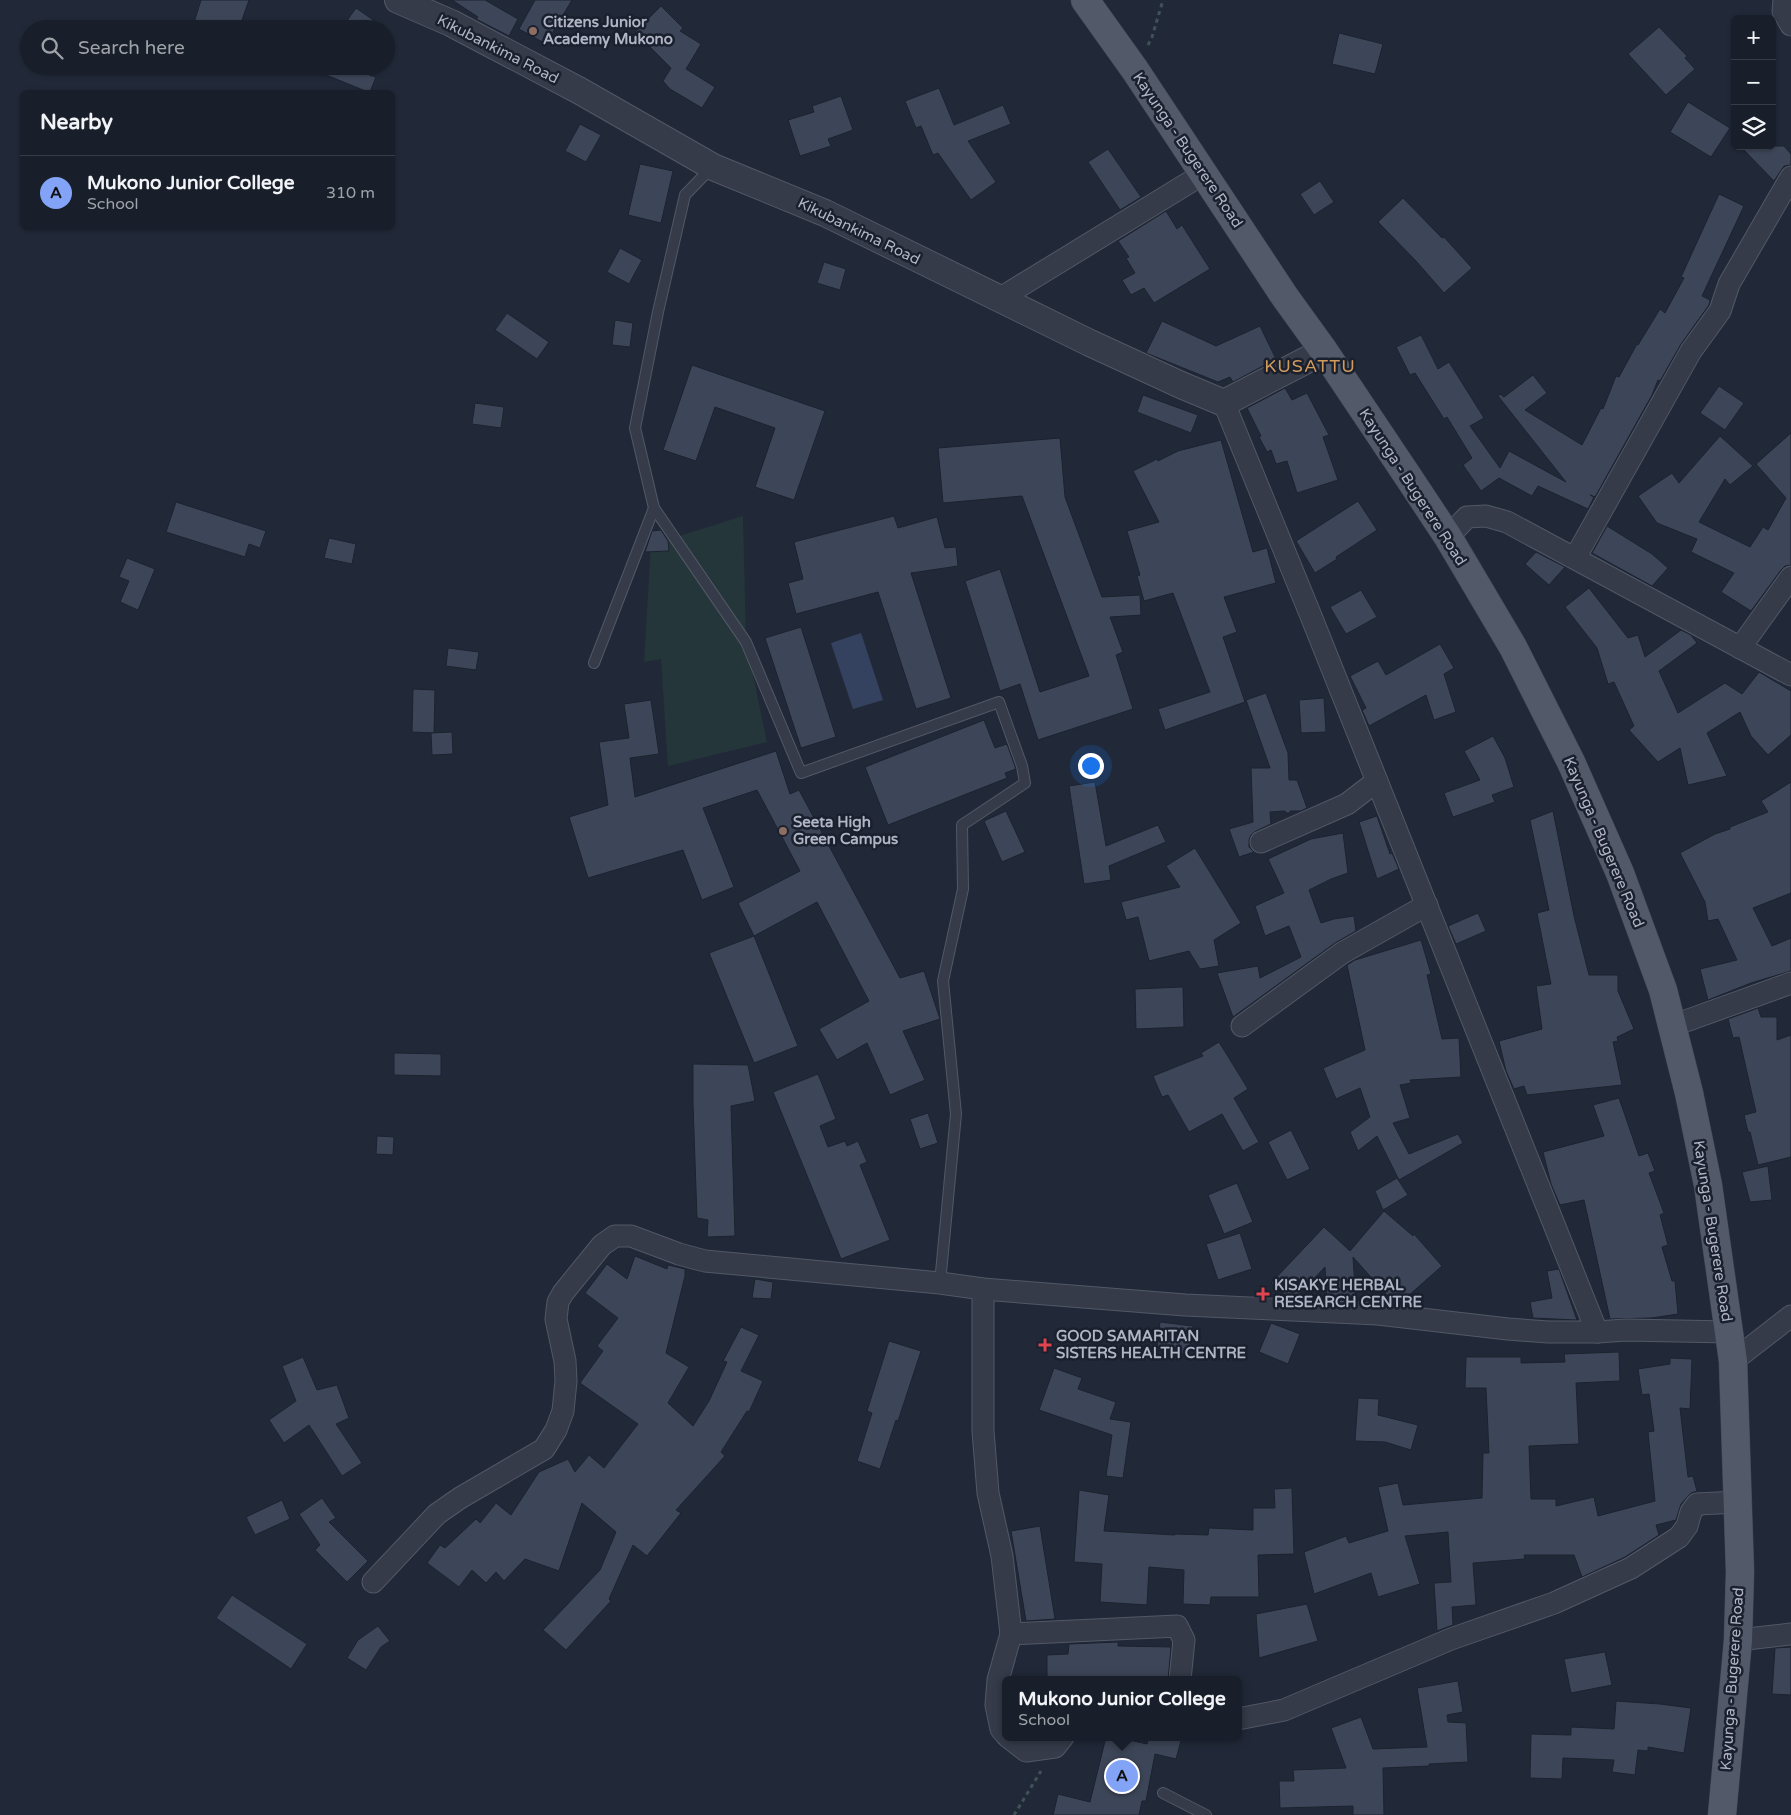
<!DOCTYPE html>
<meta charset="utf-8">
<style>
:root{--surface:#191f2a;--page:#222732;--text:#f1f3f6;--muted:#9fa2a8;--line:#373d47;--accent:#83a4f6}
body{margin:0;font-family:"Varela Round",sans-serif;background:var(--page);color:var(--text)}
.controls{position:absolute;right:15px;top:15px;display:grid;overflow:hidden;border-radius:8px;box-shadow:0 1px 4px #0004}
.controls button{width:45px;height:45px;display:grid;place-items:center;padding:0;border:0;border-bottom:1px solid var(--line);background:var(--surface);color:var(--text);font:25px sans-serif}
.you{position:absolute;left:1090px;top:765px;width:18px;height:18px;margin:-12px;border:4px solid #fff;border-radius:50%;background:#1a73e8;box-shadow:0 0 0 8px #1a73e833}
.badge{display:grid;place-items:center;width:32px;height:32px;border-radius:50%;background:var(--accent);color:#111;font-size:16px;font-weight:700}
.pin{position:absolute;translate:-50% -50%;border:2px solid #fff;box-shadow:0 1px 5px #0006}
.popup{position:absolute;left:1002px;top:1676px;width:240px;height:65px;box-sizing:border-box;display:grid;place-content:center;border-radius:8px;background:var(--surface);filter:drop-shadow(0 1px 4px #0005);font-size:16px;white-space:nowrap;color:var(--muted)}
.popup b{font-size:19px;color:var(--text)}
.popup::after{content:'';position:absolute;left:50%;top:100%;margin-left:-10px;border:10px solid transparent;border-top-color:var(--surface)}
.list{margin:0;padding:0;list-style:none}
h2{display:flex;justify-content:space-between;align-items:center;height:65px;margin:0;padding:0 20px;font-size:21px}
h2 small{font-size:16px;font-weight:400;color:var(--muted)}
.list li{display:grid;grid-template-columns:32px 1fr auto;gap:15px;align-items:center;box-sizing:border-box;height:75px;padding:0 20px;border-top:1px solid var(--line)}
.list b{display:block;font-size:19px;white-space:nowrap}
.list p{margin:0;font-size:16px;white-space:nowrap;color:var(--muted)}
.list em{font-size:16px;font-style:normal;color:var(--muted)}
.icon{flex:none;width:28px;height:28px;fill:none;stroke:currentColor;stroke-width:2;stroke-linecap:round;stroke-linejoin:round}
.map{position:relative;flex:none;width:1791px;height:1815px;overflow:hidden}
.search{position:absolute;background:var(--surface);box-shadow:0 1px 4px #0004;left:20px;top:20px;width:375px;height:55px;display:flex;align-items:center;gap:12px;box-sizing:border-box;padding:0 18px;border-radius:28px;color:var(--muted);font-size:19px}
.panel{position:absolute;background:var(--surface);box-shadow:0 1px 4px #0004;left:20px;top:90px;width:375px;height:140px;border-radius:8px}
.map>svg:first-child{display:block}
</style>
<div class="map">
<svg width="1791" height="1815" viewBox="0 0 1791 1815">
<rect width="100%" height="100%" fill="#212938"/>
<!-- green -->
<path fill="#24363a" d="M743,516L746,642L767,742L668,766L661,659L644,662L651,545Z"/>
<!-- water -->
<path fill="#35425f" d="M861,633L883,700L853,709L831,643Z"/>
<!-- building -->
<g fill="#3d4658" stroke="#1c222f">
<path d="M201,0H249L239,29H192Z"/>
<path d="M452,0H485L518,19L509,36L476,19L478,17Z"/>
<path d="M535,0H572L546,44L519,29Z"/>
<path d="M661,6L683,28L680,31L701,44L686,69L715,87L702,108L670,89L663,81L671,68L635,32Z"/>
<path d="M356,8L386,29H341Z"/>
<path d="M1659,27L1687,56L1685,58L1695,69L1666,95L1628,54Z"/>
<path d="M1339,33L1383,44L1375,74L1332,64Z"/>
<path d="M304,66H373L369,75L376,77L370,92H368Z"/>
<path d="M939,88L954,125L1003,105L1011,124L968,141L996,182L971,200L938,153L933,155L921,126L916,128L905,101Z"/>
<path d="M841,96L853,130L828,139L831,146L800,156L788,120L814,112L812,106Z"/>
<path d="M1688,102L1730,128L1711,157L1670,132Z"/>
<path d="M580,124L601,135L586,162L565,151Z"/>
<path d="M1740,146H1784L1791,154V165L1784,166L1774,181Z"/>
<path d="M1108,149L1141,197L1120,210L1088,162Z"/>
<path d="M640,164L673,171L661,223L628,215Z"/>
<path d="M1320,181L1334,202L1314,215L1300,194Z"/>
<path d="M1719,194L1744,206L1702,296L1710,300L1709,305L1681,344L1660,381L1658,380L1652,395L1595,497L1590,495L1594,497L1588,509L1538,486L1532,496L1499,478L1481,491L1463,465L1472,458L1447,417L1444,419L1415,373L1410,375L1396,347L1421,335L1438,369L1449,362L1484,418L1470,426L1500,468L1509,451L1566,482L1498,396L1500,394L1504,397L1533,375L1547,393L1525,410L1582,445L1601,408L1603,409L1616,376L1619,377L1637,344L1638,345L1660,309L1665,313L1684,278L1681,277Z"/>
<path d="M1403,198L1442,238L1444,237L1472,268L1444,293L1416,261L1378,222Z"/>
<path d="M1166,211L1177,229L1182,225L1210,269L1154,303L1144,288L1131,295L1122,280L1135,273L1126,258L1129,257L1118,241Z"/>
<path d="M620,248L642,260L629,284L607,272Z"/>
<path d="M824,262L846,269L840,290L817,283Z"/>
<path d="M507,313L549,342L537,359L495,330Z"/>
<path d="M615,320L633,323L630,347L612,345Z"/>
<path d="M1162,321L1216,346L1260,326L1276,359L1233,382L1230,377L1218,382L1146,353Z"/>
<path d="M692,365L825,411L794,500L755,487L775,428L715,407L696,461L663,450Z"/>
<path d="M1719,386L1744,403L1725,430L1700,413Z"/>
<path d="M1285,388L1292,400L1307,393L1329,435L1323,437L1338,480L1297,493L1287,461L1276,464L1271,450L1267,452L1259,437L1261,436L1247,408Z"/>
<path d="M1143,395L1198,415L1191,433L1137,412Z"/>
<path d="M475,403L504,407L501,428L472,424Z"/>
<path d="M1791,433V565L1785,566L1781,570L1751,611L1721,592L1734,573L1691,552L1697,539L1657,523L1638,496L1672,473L1679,483L1720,436L1753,466L1730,485L1725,479L1699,522L1750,547L1763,527L1768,530L1786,498L1756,464Z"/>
<path d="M1060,438L1065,497L1102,597L1140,595L1141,615L1110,617L1123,652L1116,655L1133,709L1038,740L1020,684L1000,691L965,581L1000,569L1040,692L1089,676L1022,496L943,503L938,448Z"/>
<path d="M1221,440L1253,552L1267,548L1276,583L1224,597L1237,632L1223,637L1245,702L1165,730L1158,709L1210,692L1173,593L1144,601L1137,576L1140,575L1127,531L1159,522L1133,471L1157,459L1158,461L1178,451Z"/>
<path d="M1358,501L1377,530L1336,557L1337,559L1315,573L1296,541Z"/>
<path d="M176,502L266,531L260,548L249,544L245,557L166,532Z"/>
<path d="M894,516L898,528L937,517L945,548L956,547L958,566L911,573L951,698L916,709L878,592L796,614L788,583L803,579L794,542Z"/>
<path d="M1607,526L1652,554L1668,568L1652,586L1592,553Z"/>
<path d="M661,530L668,541L669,551L645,552L652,531Z"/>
<path d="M329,538L356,544L352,564L324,558Z"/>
<path d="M1536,552L1565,567L1549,585L1525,564Z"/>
<path d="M127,558L155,569L138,610L120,602L129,581L119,577Z"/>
<path d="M1589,588L1628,638L1638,635L1645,657L1681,630L1691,635L1697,643L1659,671L1678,713L1725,683L1742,694L1759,672L1791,691V735L1768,755L1751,736L1740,712L1707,733L1727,776L1688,785L1680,748L1658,762L1629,730L1634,726L1614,682L1608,684L1597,648L1565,607Z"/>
<path d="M1361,590L1377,617L1346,634L1330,607Z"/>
<path d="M801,627L836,737L801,748L765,638Z"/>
<path d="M1440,644L1454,668L1444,674L1456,712L1434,720L1426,695L1369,726L1362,710L1366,708L1350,676L1378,661L1386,675Z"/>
<path d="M448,648L479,652L476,670L446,666Z"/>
<path d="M413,689L435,690L434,733L412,732Z"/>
<path d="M1266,693L1288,753L1289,780H1297L1307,808L1301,811H1290V813H1286L1285,811L1270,812L1271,824L1256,831L1251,835L1249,840V847L1254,852L1239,857L1229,829L1253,822L1251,768H1270L1246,700Z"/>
<path d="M1324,698L1326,732L1301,733L1299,700Z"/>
<path d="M651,700L659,754L630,758L635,797L776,751L790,794L799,790L900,978L924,971L940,1019L903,1031L925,1080L890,1095L867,1043L837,1060L819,1029L869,1001L817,902L754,936L738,903L800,871L757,790L703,808L734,887L702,900L683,850L588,878L569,817L608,805L599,742L629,738L624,704Z"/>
<path d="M984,720L995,748L1007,744L1016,769L1005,773L1007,778L888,825L865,767Z"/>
<path d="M452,732L453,754L432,755L431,733Z"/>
<path d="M1493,736L1505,758L1514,787L1492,795L1495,802L1453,817L1444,793L1480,780L1464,751Z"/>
<path d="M1095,782L1106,846L1158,825L1166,842L1109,866L1111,880L1084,884L1069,786Z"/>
<path d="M1791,782V893L1753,908L1772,946L1791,938V971L1751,983L1708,1000L1700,969L1737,960L1718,919L1708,921L1705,902L1680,853L1715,834L1730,829V827L1768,812L1761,801Z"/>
<path d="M1006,811L1025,852L1002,862L984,821Z"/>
<path d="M1553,811L1574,916L1589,975H1618V991L1634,1029L1617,1037L1618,1041L1613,1042L1622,1085L1527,1095L1524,1086L1514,1089L1506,1071L1499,1041L1542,1029L1536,986L1551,984L1537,913L1549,910L1530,820Z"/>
<path d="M1377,816L1390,854L1392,853L1399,869L1377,879L1359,822Z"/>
<path d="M1343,833L1348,873L1331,879L1309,890L1321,923L1334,919L1354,916L1356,931L1335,943L1233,1017L1217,973L1258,966L1260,978L1301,957L1289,926L1265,936L1255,906L1284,893L1268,859L1311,839Z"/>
<path d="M1195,848L1241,923L1214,940L1219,966L1200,969L1189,951L1149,961L1138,917L1126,920L1121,902L1180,887L1166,866Z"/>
<path d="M1478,913L1486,931L1456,944L1448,926Z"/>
<path d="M754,936L798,1046L754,1063L709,953Z"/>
<path d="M1421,940L1431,974L1427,975L1442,1039L1459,1038L1461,1077L1410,1080L1411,1083L1400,1085L1410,1118L1393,1123L1409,1154L1458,1134L1463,1143L1399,1180L1377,1136L1358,1151L1350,1132L1370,1117L1360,1088L1336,1099L1323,1068L1365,1050L1347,965L1355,960Z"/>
<path d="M1183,987L1184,1027L1136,1029L1135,989Z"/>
<path d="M1758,1008L1761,1017H1777V1040L1791,1035V1157L1758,1165L1750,1132H1748L1744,1115L1756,1112L1739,1037L1733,1038L1728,1019Z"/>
<path d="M1219,1042L1248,1089L1234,1098L1259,1142L1243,1151L1222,1114L1189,1132L1168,1095L1162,1097L1153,1076L1203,1056L1201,1053Z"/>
<path d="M394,1053L441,1054V1076L394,1075Z"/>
<path d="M693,1064L748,1065L755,1101L731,1106L735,1236L707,1237L708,1220L697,1218L693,1104Z"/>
<path d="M818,1074L836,1119L820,1126L828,1147L845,1141L847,1146L858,1141L867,1162L860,1165L890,1240L841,1259L773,1092Z"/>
<path d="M1619,1098L1639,1156L1648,1153L1655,1171L1649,1173L1664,1213L1660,1215L1668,1245L1662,1247L1672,1281H1675L1678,1314L1651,1318L1610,1319L1584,1200L1560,1205L1551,1184L1543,1152L1604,1136L1593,1105Z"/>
<path d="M928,1113L938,1143L920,1149L910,1119Z"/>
<path d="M1291,1130L1310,1169L1287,1180L1268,1142Z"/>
<path d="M377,1136L394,1137L393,1155L376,1154Z"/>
<path d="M1768,1166L1772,1200L1750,1202L1742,1172Z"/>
<path d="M1397,1178L1408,1195L1383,1210L1375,1191Z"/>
<path d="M1237,1183L1253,1222L1224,1234L1208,1195Z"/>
<path d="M1384,1211L1413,1236L1414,1234L1442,1266L1399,1304L1394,1303L1353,1257L1356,1300L1327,1299L1325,1267L1296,1298L1287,1297L1271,1283L1324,1227L1350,1251Z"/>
<path d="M1240,1233L1252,1269L1218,1280L1206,1244Z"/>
<path d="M635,1256L667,1269L668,1265L685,1269V1276L666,1353L689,1367L668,1403L693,1426L709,1401L727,1362L723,1361L741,1327L759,1335L741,1371L763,1381L749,1412L747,1411L721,1452L725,1456L676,1510L681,1513L647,1556L633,1545L609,1599L611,1601L566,1650L543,1630L600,1570L616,1532L582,1503L559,1571L525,1559L504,1581L496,1572L486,1583L472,1570L459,1587L427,1563L440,1545L445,1548L476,1519L480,1523L496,1503L511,1515L539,1472L568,1459L575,1472L589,1455L604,1468L638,1424L580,1383L603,1351L597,1346L618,1318L585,1293L607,1264L627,1279Z"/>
<path d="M1559,1269L1577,1320L1533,1318L1530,1302L1552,1298L1547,1271Z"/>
<path d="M755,1279L773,1282L771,1299L752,1298Z"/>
<path d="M1160,1322L1193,1326L1189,1355L1157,1350Z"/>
<path d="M1271,1323L1300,1334L1288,1364L1259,1352Z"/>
<path d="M889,1341L921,1351L898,1421L896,1420L880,1469L857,1461L872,1413L867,1411Z"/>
<path d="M1619,1352L1620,1381L1576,1383L1579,1444L1529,1446L1531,1499H1556V1506L1594,1497L1598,1516L1655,1501L1648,1432L1654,1431L1649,1394L1642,1395L1638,1369L1670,1364V1358L1692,1359L1690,1409L1680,1408L1688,1477L1693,1476L1697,1491L1691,1493L1681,1504L1676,1520L1656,1525L1659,1535L1625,1557L1582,1577L1574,1555H1524L1525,1559L1473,1563L1476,1605L1452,1607L1453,1625L1437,1631L1434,1583L1451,1582L1448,1532L1405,1536L1420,1584L1378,1597L1371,1573L1314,1594L1304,1552L1346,1536L1349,1543L1388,1531L1378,1487L1398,1483L1403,1505L1482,1498L1483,1453H1489L1486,1388H1465L1466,1357H1521V1363L1565,1362L1564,1354Z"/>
<path d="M303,1357L317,1390L337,1385L349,1418L336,1424L362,1463L342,1476L309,1425L284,1443L269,1420L296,1401L282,1366Z"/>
<path d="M1054,1368L1082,1378L1078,1389L1116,1402L1110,1419L1131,1422L1123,1478L1106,1476L1112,1435L1039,1410Z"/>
<path d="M1358,1398L1379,1399L1378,1415L1418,1425L1411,1450L1385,1442L1355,1441Z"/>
<path d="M1292,1488L1294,1554L1258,1555L1259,1597H1211L1210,1605L1183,1604L1184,1570L1149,1567L1147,1605L1100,1602L1102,1564L1074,1562L1079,1490L1109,1495L1104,1531L1175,1535V1534L1208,1535L1209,1528L1253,1530V1508H1275L1274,1489Z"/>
<path d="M322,1498L336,1518L329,1522L368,1561L347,1582L315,1550L320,1545L299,1514Z"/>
<path d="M282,1500L290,1519L255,1535L246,1517Z"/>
<path d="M1040,1526L1055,1619L1026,1621L1011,1531Z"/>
<path d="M232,1595L307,1644L291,1669L216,1618Z"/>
<path d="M1307,1604L1318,1641L1259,1658L1256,1614Z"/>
<path d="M378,1626L390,1641L381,1647L366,1670L347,1658L358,1640Z"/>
<path d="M1118,1642V1646L1171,1647L1168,1680H1047V1655L1068,1654L1069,1644Z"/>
<path d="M1791,1647V1695L1772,1694L1775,1648Z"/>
<path d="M1605,1652L1612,1685L1571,1693L1564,1659Z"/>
<path d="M1458,1681L1463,1712L1447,1715L1448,1722L1466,1723L1468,1762L1429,1764V1766L1383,1768L1384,1815H1353V1806L1280,1808L1279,1781H1294L1293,1770L1346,1768L1331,1728L1361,1717L1373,1749L1427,1747L1417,1688Z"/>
<path d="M1616,1701L1660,1704L1691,1708L1684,1753L1648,1747V1751L1638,1750L1635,1775L1612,1772L1614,1760L1563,1758L1562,1779L1530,1778L1531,1734L1571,1735V1727L1614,1729Z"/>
<path d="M1106,1737H1116L1147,1744L1149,1737H1182L1176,1759L1155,1754L1146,1801H1142L1139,1815H1053L1058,1794L1090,1802Z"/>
</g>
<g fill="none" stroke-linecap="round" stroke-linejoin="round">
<!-- service casing -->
<g stroke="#525866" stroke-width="12">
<g id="service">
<path d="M712,167L685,195L658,312L635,428L654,508L746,642L801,773L999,702L1022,766L1025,783L962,825L963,889L943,981L956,1114L940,1283"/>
<path d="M594,663L654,508"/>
<path d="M1163,1793L1206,1815"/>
</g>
</g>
<!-- minor casing -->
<g stroke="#525866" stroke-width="23">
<g id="minor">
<path d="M1784,0L1783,11L1791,25"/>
<path d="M999,299L1203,174"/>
<path d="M1224,403L1311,616L1597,1332"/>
<path d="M1448,537L1467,517L1486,516L1507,522L1791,675"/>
<path d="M1575,558L1691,351L1720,311L1729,284L1791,177"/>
<path d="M1740,648L1791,577"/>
<path d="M1261,842L1347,804L1377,781"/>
<path d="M1242,1026L1342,953L1427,905"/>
<path d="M1672,1026L1791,983"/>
<path d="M983,1289V1431L988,1493L1002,1556L1011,1634L998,1680L996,1705L1001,1729L1006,1735"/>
<path d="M1733,1361L1791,1316"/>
<path d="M373,1582L437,1514L460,1498L544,1449L556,1430L563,1411L566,1381L565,1361L556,1319L558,1302L563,1293L602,1245L615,1236H631L679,1254L705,1261L940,1283L983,1289L1185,1305L1378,1314L1508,1329L1548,1332H1597L1626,1330L1730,1332"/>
<path d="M1011,1634L1177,1626L1184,1640L1180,1680"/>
<path d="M1738,1640L1791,1634"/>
<path d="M1238,1719L1284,1710L1451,1639L1554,1603L1631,1568L1679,1537L1687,1526L1691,1512L1697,1504L1738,1502"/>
<path d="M1008,1737L1026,1751L1055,1747L1063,1737"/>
</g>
</g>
<!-- tertiary casing -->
<g stroke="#525866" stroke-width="28">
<path id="tertiary" d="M398,0L451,23L580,91L713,167L825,213L1090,343L1181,385L1224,403L1324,351"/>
</g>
<!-- primary casing -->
<g stroke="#3e4452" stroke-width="29">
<path id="primary" d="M1085,0L1135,70L1285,297L1324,351L1411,481L1448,537L1513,647L1571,762L1620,873L1663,990L1689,1093L1708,1185L1733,1361L1740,1572L1738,1640L1722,1815"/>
</g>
<!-- path -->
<g stroke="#415257" stroke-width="3" stroke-dasharray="4 4" stroke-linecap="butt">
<path d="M1148,45L1152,37L1163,0"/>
<path d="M1014,1815L1041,1771"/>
</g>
<!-- service -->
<use href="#service" stroke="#353b49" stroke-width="10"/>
<!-- minor -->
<use href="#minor" stroke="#353b49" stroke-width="21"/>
<!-- tertiary -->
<use href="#tertiary" stroke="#353b49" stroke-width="26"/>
<!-- primary -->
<use href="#primary" stroke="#525a69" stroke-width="28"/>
</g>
<!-- markers -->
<g fill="#8d6e63" stroke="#1a202d" stroke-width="2">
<circle cx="533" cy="31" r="5"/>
<circle cx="783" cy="831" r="5"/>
</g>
<g fill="#e0444e" stroke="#1a202d" stroke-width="2">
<path d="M1260.5 1286.5h5v5h5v5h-5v5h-5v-5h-5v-5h5z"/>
<path d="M1042.5 1337.5h5v5h5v5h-5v5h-5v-5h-5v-5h5z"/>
</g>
<g text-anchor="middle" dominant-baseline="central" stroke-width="5" stroke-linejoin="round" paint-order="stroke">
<!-- poi labels -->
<g font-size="15" font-weight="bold" fill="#afb5c5" stroke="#1a202d" text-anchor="start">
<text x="543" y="22">Citizens Junior<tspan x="543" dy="17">Academy Mukono</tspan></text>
<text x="793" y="822">Seeta High<tspan x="793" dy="17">Green Campus</tspan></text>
<text x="1274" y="1285">KISAKYE HERBAL<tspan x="1274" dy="17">RESEARCH CENTRE</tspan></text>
<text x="1056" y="1336">GOOD SAMARITAN<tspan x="1056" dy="17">SISTERS HEALTH CENTRE</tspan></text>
</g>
<!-- street labels -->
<g font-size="15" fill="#afb5c5" stroke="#1a202d">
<text transform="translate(498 49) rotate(27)">Kikubankima Road</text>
<text transform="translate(1188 150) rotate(56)">Kayunga - Bugerere Road</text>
<text transform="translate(859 231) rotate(26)">Kikubankima Road</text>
<text transform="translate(1413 487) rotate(57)">Kayunga - Bugerere Road</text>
<text transform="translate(1604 842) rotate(67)">Kayunga - Bugerere Road</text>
<text transform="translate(1713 1231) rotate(81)">Kayunga - Bugerere Road</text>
<text transform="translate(1732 1679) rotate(-86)">Kayunga - Bugerere Road</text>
</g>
<!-- quarter labels -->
<g font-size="18" letter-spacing="1" fill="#d29b5e" stroke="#1a202d">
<text x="1310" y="366">KUSATTU</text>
</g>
</g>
</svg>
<div class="controls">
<button>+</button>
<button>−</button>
<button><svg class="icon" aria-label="layers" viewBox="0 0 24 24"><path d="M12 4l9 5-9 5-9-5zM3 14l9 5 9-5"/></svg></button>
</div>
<div class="you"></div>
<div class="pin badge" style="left:1122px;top:1776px">A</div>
<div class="popup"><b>Mukono Junior College</b>School</div>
<div class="search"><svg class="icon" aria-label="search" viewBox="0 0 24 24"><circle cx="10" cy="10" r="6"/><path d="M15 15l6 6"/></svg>Search here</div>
<section class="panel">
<h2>Nearby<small></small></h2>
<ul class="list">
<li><span class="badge">A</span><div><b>Mukono Junior College</b><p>School</p></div><em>310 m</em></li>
</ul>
</section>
</div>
